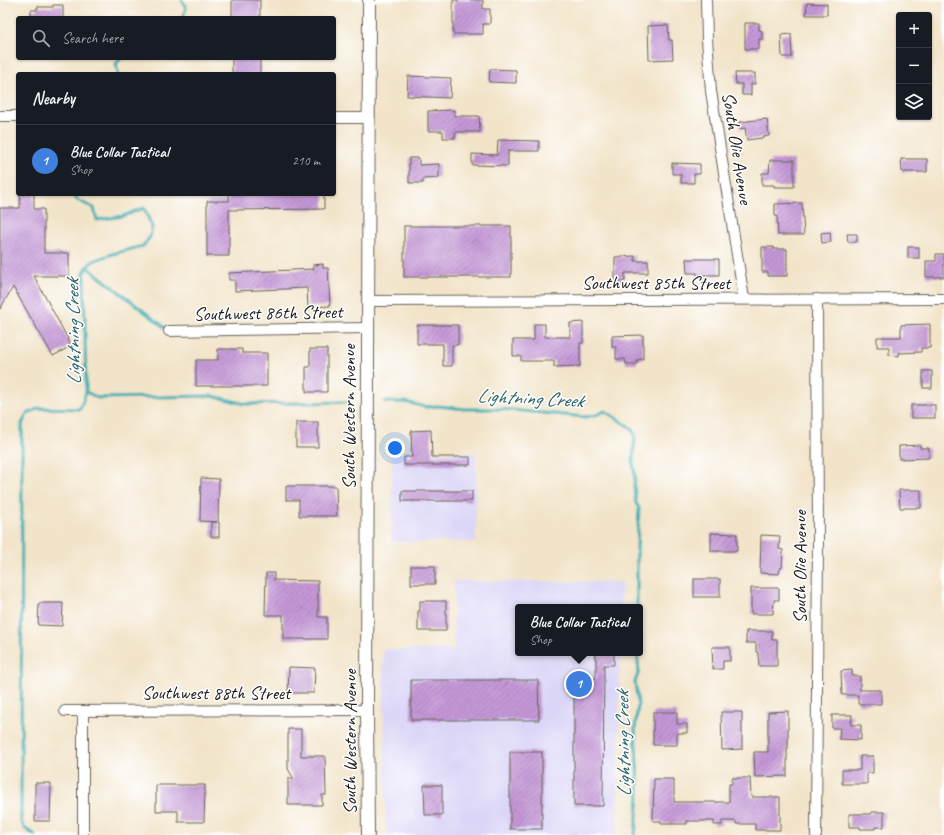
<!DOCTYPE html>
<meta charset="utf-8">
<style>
:root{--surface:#171b24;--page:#20242c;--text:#f1f3f6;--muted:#9ea1a6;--line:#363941;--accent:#2563eb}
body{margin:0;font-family:Caveat,sans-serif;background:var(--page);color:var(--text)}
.controls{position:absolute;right:12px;top:12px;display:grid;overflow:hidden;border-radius:4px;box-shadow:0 1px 3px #0004}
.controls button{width:36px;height:36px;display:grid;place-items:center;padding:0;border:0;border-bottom:1px solid var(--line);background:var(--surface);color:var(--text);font:20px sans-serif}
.you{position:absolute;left:395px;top:448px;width:14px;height:14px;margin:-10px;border:3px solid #fff;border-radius:50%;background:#1a73e8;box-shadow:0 0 0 6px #1a73e833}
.badge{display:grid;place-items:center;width:26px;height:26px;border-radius:50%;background:var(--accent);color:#fff;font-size:13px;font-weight:700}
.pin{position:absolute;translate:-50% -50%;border:2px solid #fff;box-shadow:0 1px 4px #0006}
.popup{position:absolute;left:515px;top:604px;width:128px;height:52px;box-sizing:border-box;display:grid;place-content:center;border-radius:4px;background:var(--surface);filter:drop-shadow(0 1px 3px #0005);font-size:13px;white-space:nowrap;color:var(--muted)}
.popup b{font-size:15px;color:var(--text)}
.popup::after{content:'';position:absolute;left:50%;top:100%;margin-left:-8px;border:8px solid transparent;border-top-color:var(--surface)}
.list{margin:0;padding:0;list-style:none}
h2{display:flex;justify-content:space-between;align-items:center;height:52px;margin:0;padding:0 16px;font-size:17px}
h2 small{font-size:13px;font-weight:400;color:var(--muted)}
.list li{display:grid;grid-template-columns:26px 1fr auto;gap:12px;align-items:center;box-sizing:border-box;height:72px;padding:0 16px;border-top:1px solid var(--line)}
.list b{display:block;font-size:15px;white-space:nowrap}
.list p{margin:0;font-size:13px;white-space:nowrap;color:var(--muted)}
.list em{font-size:13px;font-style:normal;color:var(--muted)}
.icon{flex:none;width:22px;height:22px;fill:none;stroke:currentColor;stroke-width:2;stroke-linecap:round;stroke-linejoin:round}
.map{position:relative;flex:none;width:944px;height:835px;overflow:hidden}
.search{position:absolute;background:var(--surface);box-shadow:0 1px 3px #0004;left:16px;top:16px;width:320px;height:44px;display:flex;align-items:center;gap:10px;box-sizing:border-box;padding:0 14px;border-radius:4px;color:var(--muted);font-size:15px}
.panel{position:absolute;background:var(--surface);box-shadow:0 1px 3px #0004;left:16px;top:72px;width:320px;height:124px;border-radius:4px}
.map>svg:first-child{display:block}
</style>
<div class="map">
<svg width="944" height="835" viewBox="0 0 944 835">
<defs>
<pattern id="building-hatch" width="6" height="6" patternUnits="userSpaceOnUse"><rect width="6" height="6" fill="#c597d7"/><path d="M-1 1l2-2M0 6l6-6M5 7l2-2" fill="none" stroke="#9f7aae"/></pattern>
</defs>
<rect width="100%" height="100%" fill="#fff"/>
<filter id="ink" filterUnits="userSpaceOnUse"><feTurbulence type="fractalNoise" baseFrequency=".025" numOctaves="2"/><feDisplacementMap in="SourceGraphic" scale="8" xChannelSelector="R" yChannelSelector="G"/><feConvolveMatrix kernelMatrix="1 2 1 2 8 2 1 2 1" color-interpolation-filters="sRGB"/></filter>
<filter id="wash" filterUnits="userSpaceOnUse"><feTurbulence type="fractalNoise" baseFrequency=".012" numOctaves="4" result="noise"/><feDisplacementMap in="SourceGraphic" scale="16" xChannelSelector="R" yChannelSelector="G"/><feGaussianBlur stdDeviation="0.9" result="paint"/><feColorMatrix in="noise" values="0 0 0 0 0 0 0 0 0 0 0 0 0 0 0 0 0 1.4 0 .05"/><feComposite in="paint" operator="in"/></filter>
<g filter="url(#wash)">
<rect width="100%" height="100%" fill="#f2e4c9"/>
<!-- built -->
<g fill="#dbd6f7">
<rect x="392" y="453" width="84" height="89"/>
<path d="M454,581L622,582L621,607H518V653H620L617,835H389L387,833L386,828L383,650H454Z"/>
</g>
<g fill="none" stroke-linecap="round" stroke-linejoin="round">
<!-- stream -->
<g stroke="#39abb3" stroke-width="3">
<path d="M182,0L186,8L183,18"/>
<path d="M118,74L116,64L121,58"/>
<path d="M87,267L168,330"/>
<path d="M86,392L98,398L212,396L246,404L350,402"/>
<path d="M385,402H405L426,407L438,406L465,409H501L585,417L596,415L605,411L631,428L635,435L633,463L635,476L634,487L636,503L639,508L637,548V607"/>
<path d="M35,835L24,828L21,821L22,424L27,414L39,408L80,409L86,392L84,273L87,267L93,261L112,254L143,246L150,237L152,227L144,208L123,216L97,220L94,208L77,200L74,194"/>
<path d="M635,835L639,797L635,729L638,705L635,682L639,671L637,653"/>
</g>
</g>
<g id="blocks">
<!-- building -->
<g fill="url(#building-hatch)">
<rect x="232" y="0" width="28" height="18"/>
<path d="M453,0H483V9H490V24H483V34H453Z"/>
<path d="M807,3L827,4V15H806Z"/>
<path d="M53,5H63V18H31V10H37V7H53Z"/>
<path d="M745,23H759V30L762,31V39H759V49H745Z"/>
<path d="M668,25L669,40H672L673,59L649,60L648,26Z"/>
<path d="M791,34L792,57H782L781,35Z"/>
<rect x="232" y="58" width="28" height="16"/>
<path d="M490,69L516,70V83L489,82Z"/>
<path d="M735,73H755V84H751V95H742V84H736Z"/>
<path d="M408,76L451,78L450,98L407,96Z"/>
<path d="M454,110V116H479L480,132H455V138H443V131H428V111Z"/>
<path d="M767,119L769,136L762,137V138L747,140L745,128L740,129L739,122Z"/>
<path d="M498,140L539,141V151H508V166L472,165V154L497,155Z"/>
<path d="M409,158H419V165L439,164V178L423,179V183H409Z"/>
<path d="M901,159H927V172H902Z"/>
<path d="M770,160H794V187H774V185H762V173H769Z"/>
<path d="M672,163L700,164V174H694V183H681V174H672Z"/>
<path d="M20,194H34V209H44V253H69V276H34L68,339H67L71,346L53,356L13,287L0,309V208H20Z"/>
<path d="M229,194H324V209L229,210V256H207V201H229Z"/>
<path d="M802,203L804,235H778L777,216H775V204Z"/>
<rect x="404" y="226" width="107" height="51"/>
<path d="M830,232L831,242L822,243L821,233Z"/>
<path d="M847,234H857V242H848Z"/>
<path d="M762,247H774V249H787V276H768V272H762Z"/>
<rect x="908" y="247" width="11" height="11"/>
<path d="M936,254H944V277H926V261H936Z"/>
<path d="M635,256V261H648V273H625V281H615V257Z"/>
<path d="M686,259H719V275H697V273H687Z"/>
<path d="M323,264V268H328L330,306L308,307L307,288L235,291V280H229V273L314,269L313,265Z"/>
<path d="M583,322V343H580V366L554,367V361H521V356H513V340H534V324H545V337H570V323Z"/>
<path d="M930,324V348H921V352L899,353V356L889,355V347H877V337H901V325Z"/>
<path d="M417,325H458V345H452V366H443V344H417Z"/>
<path d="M643,335V359L637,360V364H626L625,359H616V347H612V336Z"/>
<path d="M218,349H242V353H267V386H196V360H218Z"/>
<path d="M310,349H327V392H306V367H310Z"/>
<rect x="923" y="371" width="9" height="17"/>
<rect x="911" y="405" width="24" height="13"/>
<rect x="296" y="422" width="22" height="25"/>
<path d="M431,430L432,457H470V465H404V457H412L411,431Z"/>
<path d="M920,445V448H929V458L899,459V446Z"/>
<path d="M201,478L219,479L218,522H219V537H211V522H217L200,521Z"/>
<path d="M286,486H336L337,516H299V500H286Z"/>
<path d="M899,490H921V508H900Z"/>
<rect x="402" y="491" width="70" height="10"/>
<path d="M711,533L737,534V551H711Z"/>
<path d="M761,535L780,536L779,549L783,550L782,568H780L779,574L760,573Z"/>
<rect x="411" y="566" width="24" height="18"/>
<path d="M266,573H274V580L318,581V617H327V639H283V615H265Z"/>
<rect x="694" y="579" width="26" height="18"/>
<path d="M751,588H779V600H774L773,614H751Z"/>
<path d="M420,601H446V631H418V611H420Z"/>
<path d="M39,603H63L62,626L38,625Z"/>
<path d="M746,631H772V640H777V666H759L758,652H756V643H746Z"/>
<path d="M712,647H730V661H723V669H713Z"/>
<path d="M596,653H614V665H604L603,806H574V679H596Z"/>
<path d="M289,667L315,668L314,693H288Z"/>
<path d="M852,670V676H860V690H881V704H858V695H842L841,671Z"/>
<path d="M411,680H538L539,720H411Z"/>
<path d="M788,711V749H787V776L755,777L754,752H768V712Z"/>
<path d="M653,712H677V724H687V733H677V745H653Z"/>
<path d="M721,712H742V749L722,750Z"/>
<path d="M832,715H852L851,725H861V740L839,739L840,728H832Z"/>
<path d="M288,729H301V756H325L326,795H322V805H288V779H294L288,769Z"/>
<rect x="510" y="752" width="32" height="77"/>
<path d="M860,756H873V773H867V784H842V770H860Z"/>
<path d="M732,778H750L751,797H780V830H755V824H736V821H722V825H714V821H687V824H661V821H653L654,779H674V802H729V784H732Z"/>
<path d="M35,783H51L50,821H35Z"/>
<path d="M156,785H205L204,822H178V811H156Z"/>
<path d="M424,785H442V815H425Z"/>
<path d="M871,812H884V827H875V829H860V827H849V814H871Z"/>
</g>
</g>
</g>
<g filter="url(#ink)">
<use href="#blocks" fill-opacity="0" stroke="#676259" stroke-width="1"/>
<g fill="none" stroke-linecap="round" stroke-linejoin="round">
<!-- minor casing -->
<g stroke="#676259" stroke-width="12">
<g id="minor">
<path d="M706,0L707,39L711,91L744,299"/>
<path d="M0,116H18"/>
<path d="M334,118H368"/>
<path d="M368,301L944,299"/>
<path d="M169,331L368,328"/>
<path d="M65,711L367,710"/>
<path d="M83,711V835"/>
<path d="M816,835L818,540L817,299"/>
</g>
</g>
<!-- major casing -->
<g stroke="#676259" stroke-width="14">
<path id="major" d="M368,835L367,710L369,0"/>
</g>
<!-- minor -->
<use href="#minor" stroke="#fff" stroke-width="10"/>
<!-- major -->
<use href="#major" stroke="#fff" stroke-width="12"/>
</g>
</g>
<g text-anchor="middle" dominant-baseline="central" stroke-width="3" stroke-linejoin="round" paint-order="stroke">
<!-- street labels -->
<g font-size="19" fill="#1c1c1c" stroke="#fff">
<text transform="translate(737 148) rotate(81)">South Olie Avenue</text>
<text x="656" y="283">Southwest 85th Street</text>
<text transform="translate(268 313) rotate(-1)">Southwest 86th Street</text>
<text transform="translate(349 417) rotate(-90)">South Western Avenue</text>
<text transform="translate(800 567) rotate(-90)">South Olie Avenue</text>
<text x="216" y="693">Southwest 88th Street</text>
<text transform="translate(350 742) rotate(-90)">South Western Avenue</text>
</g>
<!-- water labels -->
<g font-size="20" font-style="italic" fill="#2a6468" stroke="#fff">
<text transform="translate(73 332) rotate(-91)">Lightning Creek</text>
<text transform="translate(530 398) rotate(3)">Lightning Creek</text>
<text transform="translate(623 744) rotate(-91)">Lightning Creek</text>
</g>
</g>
</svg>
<div class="controls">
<button>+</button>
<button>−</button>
<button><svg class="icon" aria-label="layers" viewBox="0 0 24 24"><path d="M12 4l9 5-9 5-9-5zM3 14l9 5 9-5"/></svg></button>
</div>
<div class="you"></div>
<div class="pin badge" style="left:579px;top:684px;background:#3f7fe0">1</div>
<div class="popup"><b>Blue Collar Tactical</b>Shop</div>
<div class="search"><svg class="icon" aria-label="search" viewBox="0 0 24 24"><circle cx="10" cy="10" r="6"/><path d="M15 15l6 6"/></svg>Search here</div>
<section class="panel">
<h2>Nearby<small></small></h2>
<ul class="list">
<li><span class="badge" style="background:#3f7fe0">1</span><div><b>Blue Collar Tactical</b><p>Shop</p></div><em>210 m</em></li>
</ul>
</section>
</div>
